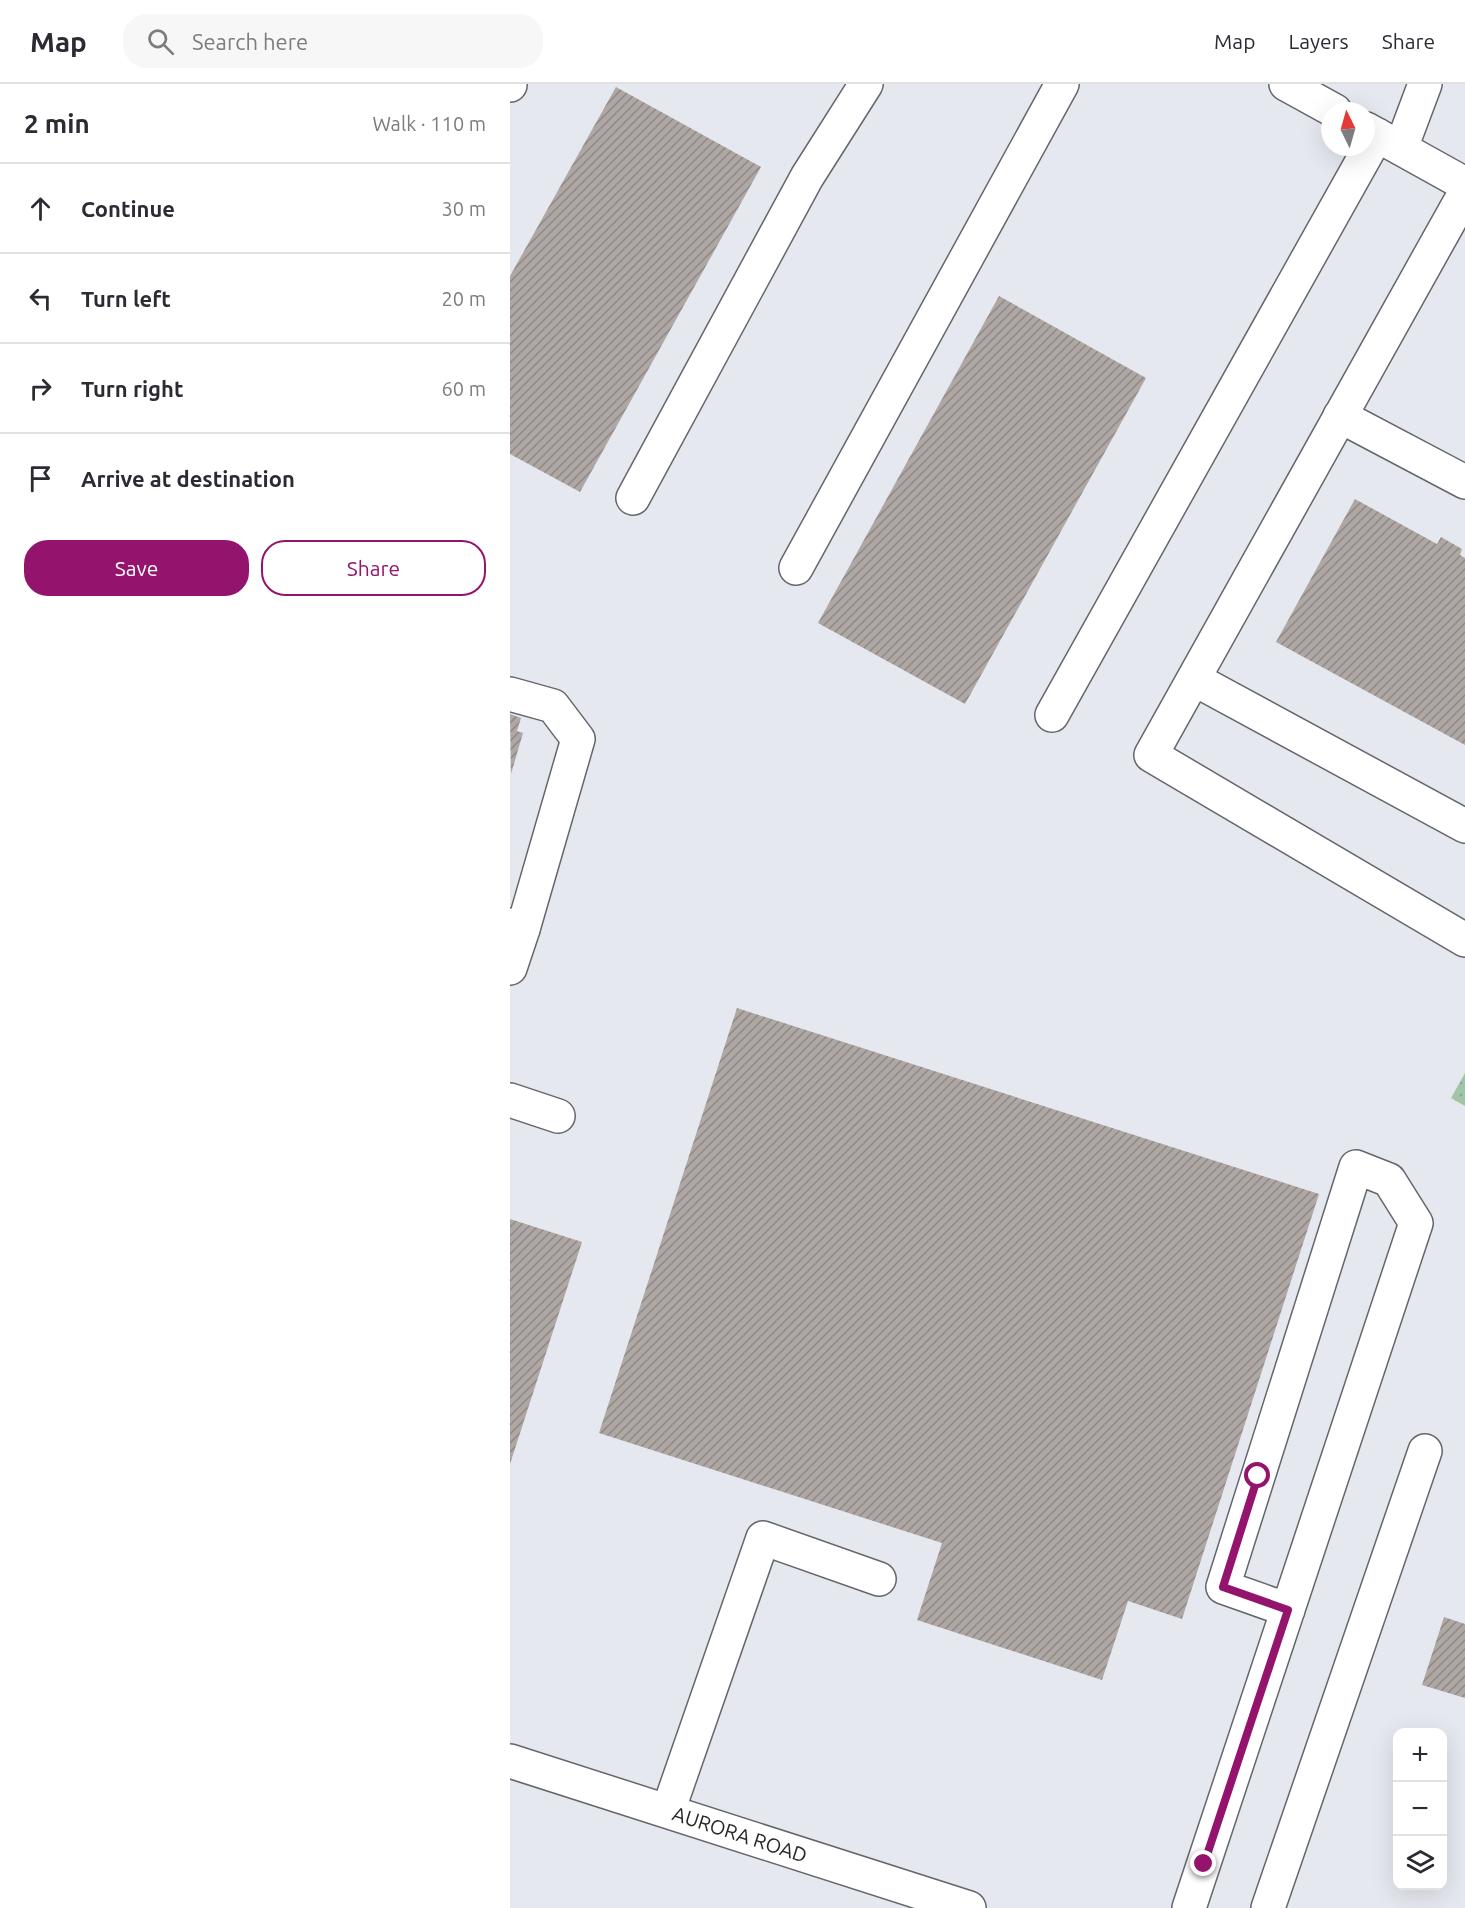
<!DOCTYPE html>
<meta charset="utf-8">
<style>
:root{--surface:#fff;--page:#f7f7f7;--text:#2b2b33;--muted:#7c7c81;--line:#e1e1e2;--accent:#94146d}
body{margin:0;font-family:Ubuntu,sans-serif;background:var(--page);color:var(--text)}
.controls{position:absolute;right:18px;bottom:18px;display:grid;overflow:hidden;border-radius:12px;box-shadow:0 6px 24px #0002}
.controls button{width:54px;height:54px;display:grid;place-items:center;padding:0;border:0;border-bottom:2px solid var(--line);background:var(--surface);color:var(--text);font:30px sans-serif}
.compass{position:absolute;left:811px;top:18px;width:54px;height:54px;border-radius:50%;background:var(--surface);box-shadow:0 6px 24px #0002;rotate:355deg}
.stop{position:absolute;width:18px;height:18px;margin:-14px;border:4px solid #94146d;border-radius:50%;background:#fff}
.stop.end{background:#94146d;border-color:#fff;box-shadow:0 2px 6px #0008}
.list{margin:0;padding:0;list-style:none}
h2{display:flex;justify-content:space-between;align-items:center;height:78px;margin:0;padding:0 24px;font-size:26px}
h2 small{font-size:20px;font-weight:400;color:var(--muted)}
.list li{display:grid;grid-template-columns:39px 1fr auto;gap:18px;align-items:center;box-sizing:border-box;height:90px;padding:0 24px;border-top:2px solid var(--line)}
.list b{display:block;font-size:22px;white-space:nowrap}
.list em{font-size:20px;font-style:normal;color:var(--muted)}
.actions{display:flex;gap:12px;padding:18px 24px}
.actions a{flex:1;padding:14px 0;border:2px solid var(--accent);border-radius:24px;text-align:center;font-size:21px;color:var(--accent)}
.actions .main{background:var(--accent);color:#fff}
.icon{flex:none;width:33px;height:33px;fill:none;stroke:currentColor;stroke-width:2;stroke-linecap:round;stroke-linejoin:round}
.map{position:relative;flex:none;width:955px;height:1824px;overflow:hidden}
header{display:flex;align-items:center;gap:36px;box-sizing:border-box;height:84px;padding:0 30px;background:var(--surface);border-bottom:2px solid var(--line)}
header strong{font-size:28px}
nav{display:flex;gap:33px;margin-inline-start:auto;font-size:21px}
.search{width:420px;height:54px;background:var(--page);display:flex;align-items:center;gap:15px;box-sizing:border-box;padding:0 21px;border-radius:24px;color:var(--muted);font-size:22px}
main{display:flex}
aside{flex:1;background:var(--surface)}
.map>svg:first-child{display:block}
</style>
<header>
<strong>Map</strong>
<div class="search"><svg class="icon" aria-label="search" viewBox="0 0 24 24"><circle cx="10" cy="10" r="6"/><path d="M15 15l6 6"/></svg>Search here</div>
<nav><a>Map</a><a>Layers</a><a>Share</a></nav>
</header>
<main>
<aside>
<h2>2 min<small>Walk · 110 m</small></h2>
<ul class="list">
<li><svg class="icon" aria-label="ahead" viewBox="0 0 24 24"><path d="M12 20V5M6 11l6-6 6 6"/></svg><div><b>Continue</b></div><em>30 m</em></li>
<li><svg class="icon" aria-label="left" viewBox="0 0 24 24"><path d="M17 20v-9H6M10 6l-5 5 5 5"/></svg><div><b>Turn left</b></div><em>20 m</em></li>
<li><svg class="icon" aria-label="right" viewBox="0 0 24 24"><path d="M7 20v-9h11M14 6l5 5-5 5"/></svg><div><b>Turn right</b></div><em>60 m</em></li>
<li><svg class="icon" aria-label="arrive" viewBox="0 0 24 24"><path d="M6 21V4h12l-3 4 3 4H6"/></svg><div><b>Arrive at destination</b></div></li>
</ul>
<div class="actions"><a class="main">Save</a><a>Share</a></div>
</aside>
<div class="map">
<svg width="955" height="1824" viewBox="0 0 955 1824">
<defs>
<pattern id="grass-dots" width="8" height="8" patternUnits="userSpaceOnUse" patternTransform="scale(1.5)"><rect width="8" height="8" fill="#a2c5a9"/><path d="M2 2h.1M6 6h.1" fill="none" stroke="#8ba991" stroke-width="1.8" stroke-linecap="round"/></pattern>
<pattern id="building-hatch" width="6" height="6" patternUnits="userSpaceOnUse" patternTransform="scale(1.5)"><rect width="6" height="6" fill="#afa7a4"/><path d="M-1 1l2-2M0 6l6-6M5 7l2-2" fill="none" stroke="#8e8886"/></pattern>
</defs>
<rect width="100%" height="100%" fill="#e6e8f0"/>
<!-- grass -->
<path fill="url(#grass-dots)" d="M955,989V1022L941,1014Z"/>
<!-- building -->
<g fill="url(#building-hatch)">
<path d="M106,3L251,83L70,408L0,370V192Z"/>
<path d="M489,212L636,294L455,620L308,539Z"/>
<path d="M845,415L927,460L931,453L952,465L950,471L955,474V661L766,558Z"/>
<path d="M0,630L11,634L7,647L13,649L1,690Z"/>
<path d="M227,924L809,1110L672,1535L618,1517L592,1596L407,1536L432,1459L89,1349Z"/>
<path d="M0,1135L72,1158L0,1380Z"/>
<path d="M934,1533L955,1540V1614L912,1601Z"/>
</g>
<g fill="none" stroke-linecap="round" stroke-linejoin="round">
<!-- minor casing -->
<g stroke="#64666c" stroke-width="36">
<g id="minor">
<path d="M776,0L825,27"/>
<path d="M0,1V0"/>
<path d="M856,45L955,100"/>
<path d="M891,64L915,0"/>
<path d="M955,109L641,671L955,856"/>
<path d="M830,332L955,398"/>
<path d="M123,414L297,93L356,0"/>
<path d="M286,484L552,0"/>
<path d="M684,595L955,742"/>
<path d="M0,610L43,622L68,655L13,845L0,841"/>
<path d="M542,631L867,51"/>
<path d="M0,884L13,845"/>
<path d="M0,1016L48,1032"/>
<path d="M158,1727L253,1454L369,1495"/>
<path d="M679,1824L906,1139L879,1096L846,1083L713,1503L778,1526"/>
<path d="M758,1824L915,1367"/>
</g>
</g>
<!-- major casing -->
<g stroke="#64666c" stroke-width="36">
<path id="major" d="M0,1677L459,1824"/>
</g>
<!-- minor -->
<use href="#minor" stroke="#fff" stroke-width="33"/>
<!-- major -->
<use href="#major" stroke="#fff" stroke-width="33"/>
</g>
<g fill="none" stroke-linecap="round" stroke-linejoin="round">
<!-- route -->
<path stroke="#94146d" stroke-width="8" d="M694,1780L778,1526L713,1503L748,1392"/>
</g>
<g text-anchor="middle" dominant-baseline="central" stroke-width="6" stroke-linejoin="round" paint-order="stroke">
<!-- street labels -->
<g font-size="20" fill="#262729" stroke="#fff">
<text transform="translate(230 1750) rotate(18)">AURORA ROAD</text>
</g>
</g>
</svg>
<div class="controls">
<button>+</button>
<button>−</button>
<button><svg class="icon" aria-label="layers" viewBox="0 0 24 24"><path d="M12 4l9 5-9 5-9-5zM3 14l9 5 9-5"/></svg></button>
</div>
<svg class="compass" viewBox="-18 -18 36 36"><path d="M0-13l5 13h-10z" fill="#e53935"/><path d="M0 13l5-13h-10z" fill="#7c7c81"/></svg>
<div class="stop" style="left:748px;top:1392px"></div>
<div class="stop end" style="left:694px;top:1780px"></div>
</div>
</main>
